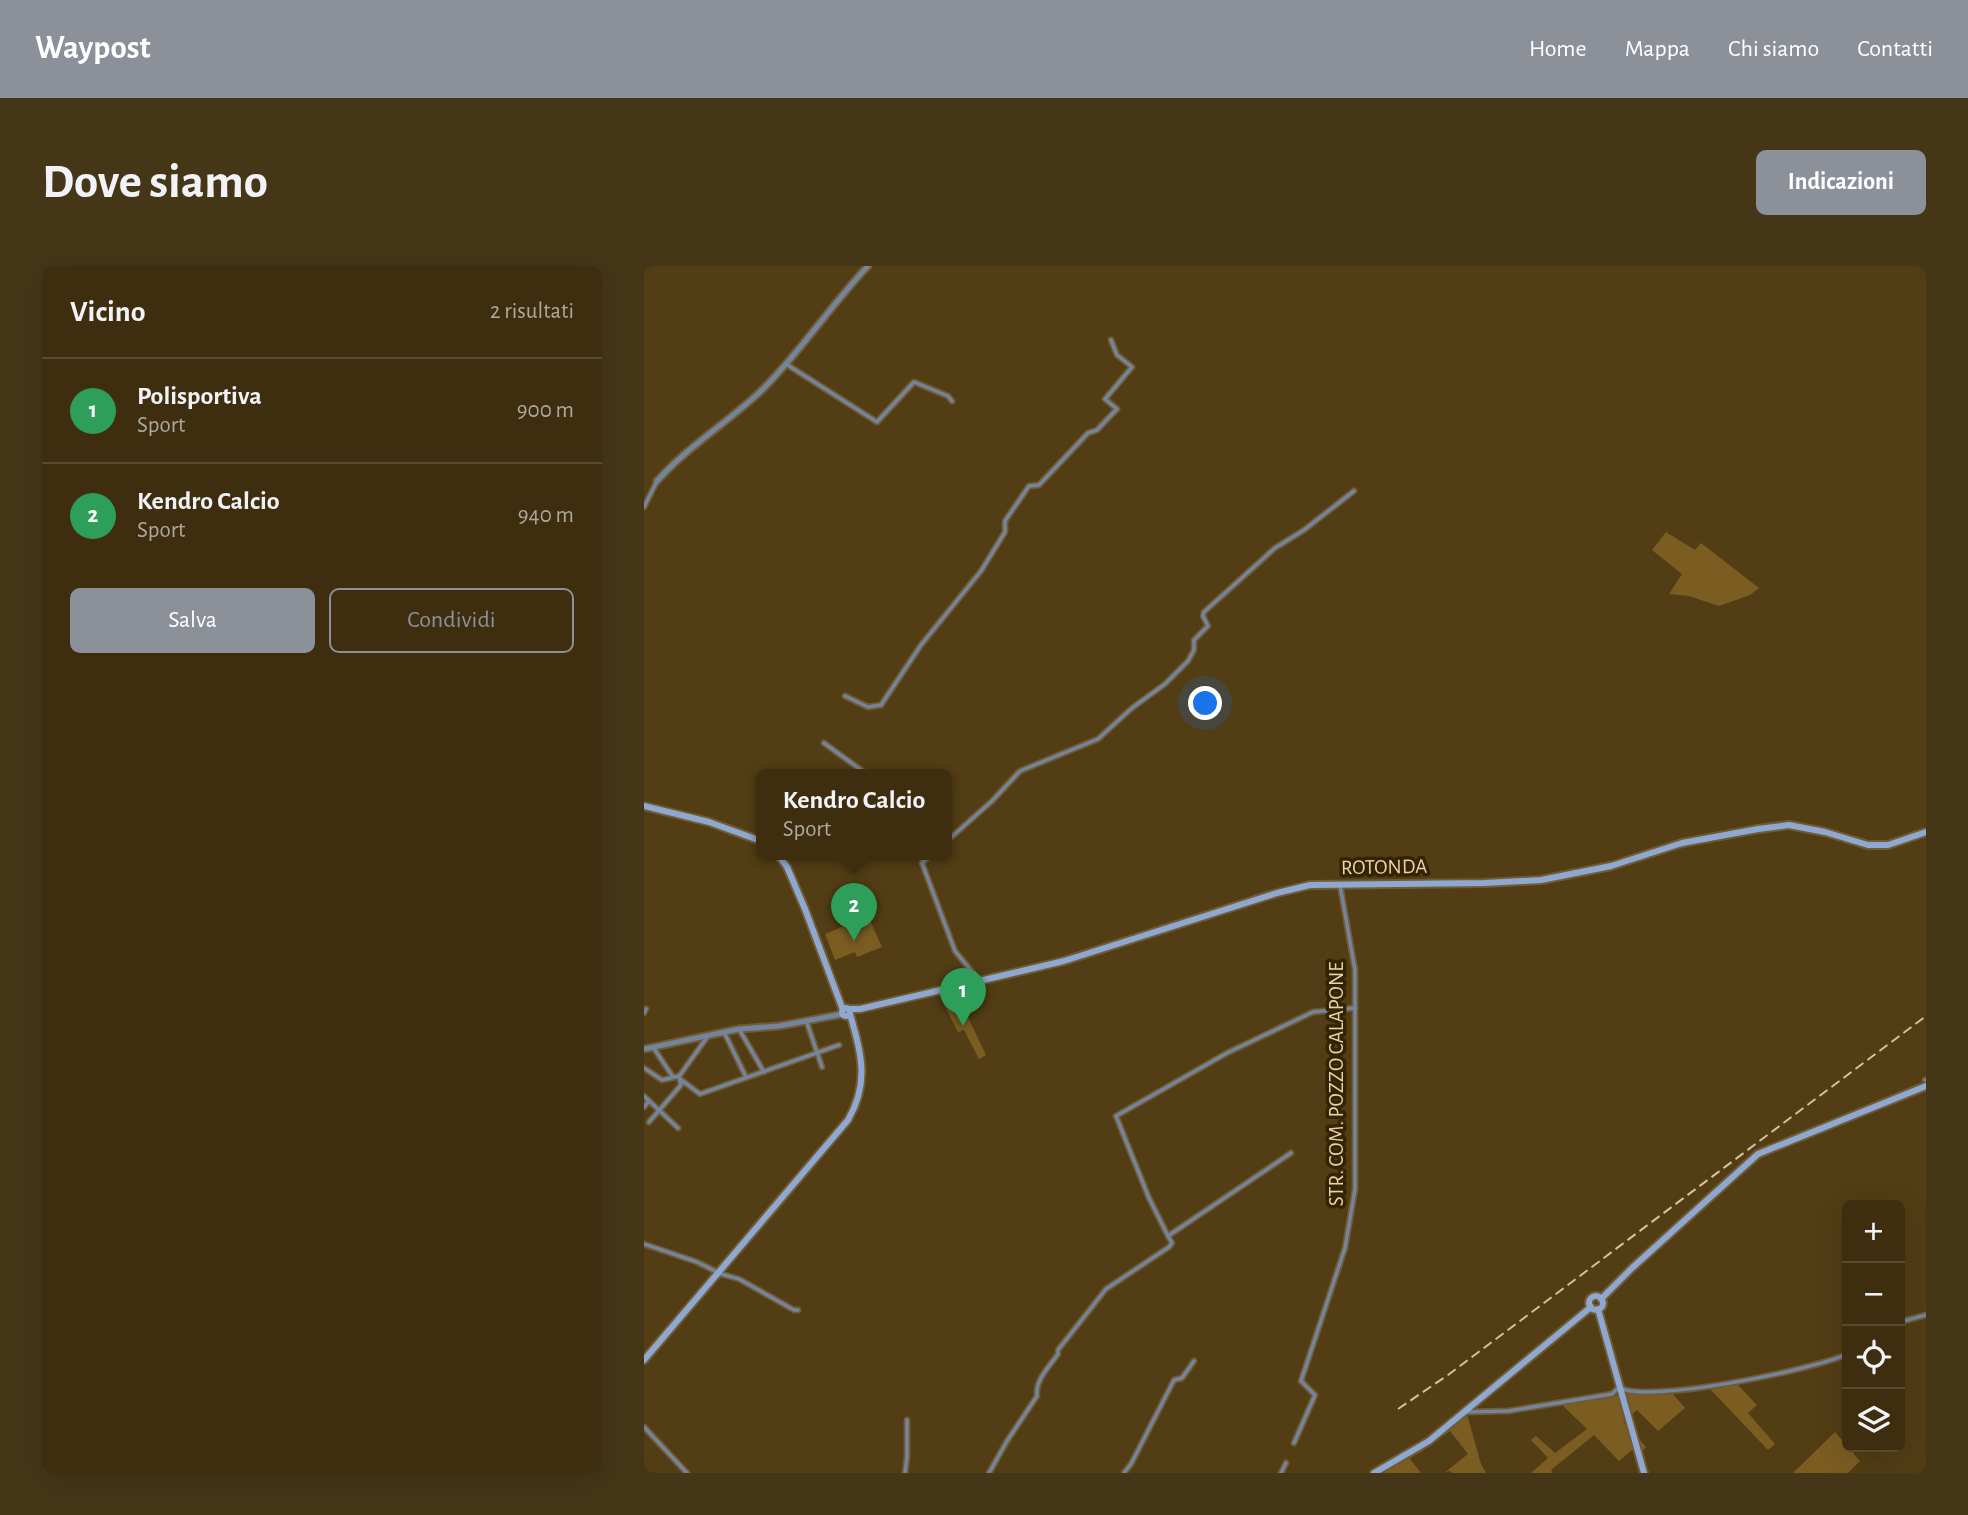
<!DOCTYPE html>
<html lang="it">
<meta charset="utf-8">
<style>
:root{--surface:#3e2e0f;--page:#453618;--text:#f1f3f6;--muted:#ada89e;--line:#574a2f;--accent:#8c9099}
body{margin:0;font-family:"Alegreya Sans",sans-serif;background:var(--page);color:var(--text)}
.controls{position:absolute;right:21px;bottom:21px;display:grid;overflow:hidden;border-radius:10px;box-shadow:0 7px 28px #0002}
.controls button{width:63px;height:63px;display:grid;place-items:center;padding:0;border:0;border-bottom:2px solid var(--line);background:var(--surface);color:var(--text);font:35px sans-serif}
.you{position:absolute;left:562px;top:438px;width:24px;height:24px;margin:-18px;border:5px solid #fff;border-radius:50%;background:#1a73e8;box-shadow:0 0 0 10px #1a73e833}
.badge{display:grid;place-items:center;width:46px;height:46px;border-radius:50%;background:var(--accent);color:#fff;font-size:23px;font-weight:700}
.pin{position:absolute;translate:-50% -58px;filter:drop-shadow(0 2px 4px #0008)}
.pin::after{content:'';position:absolute;top:37px;width:24px;height:21px;background:inherit;clip-path:polygon(0 0,100% 0,50% 100%)}
.popup{position:absolute;left:112px;top:503px;width:196px;height:91px;box-sizing:border-box;display:grid;place-content:center;border-radius:10px;background:var(--surface);filter:drop-shadow(0 2px 5px #0005);font-size:23px;white-space:nowrap;color:var(--muted)}
.popup b{font-size:26px;color:var(--text)}
.popup::after{content:'';position:absolute;left:50%;top:100%;margin-left:-14px;border:14px solid transparent;border-top-color:var(--surface)}
.list{margin:0;padding:0;list-style:none}
h2{display:flex;justify-content:space-between;align-items:center;height:91px;margin:0;padding:0 28px;font-size:30px}
h2 small{font-size:23px;font-weight:400;color:var(--muted)}
.list li{display:grid;grid-template-columns:46px 1fr auto;gap:21px;align-items:center;box-sizing:border-box;height:105px;padding:0 28px;border-top:2px solid var(--line)}
.list b{display:block;font-size:26px;white-space:nowrap}
.list p{margin:0;font-size:23px;white-space:nowrap;color:var(--muted)}
.list em{font-size:23px;font-style:normal;color:var(--muted)}
.actions{display:flex;gap:14px;padding:21px 28px}
.actions a{flex:1;padding:16px 0;border:2px solid var(--accent);border-radius:10px;text-align:center;font-size:24px;color:var(--accent)}
.actions .main{background:var(--accent);color:#fff}
.icon{flex:none;width:38px;height:38px;fill:none;stroke:currentColor;stroke-width:2;stroke-linecap:round;stroke-linejoin:round}
.map{position:relative;flex:none;width:1282px;height:1207px;overflow:hidden;border-radius:10px}
header{display:flex;align-items:center;gap:42px;box-sizing:border-box;height:98px;padding:0 35px;background:var(--accent);color:#fff}
header strong{font-size:33px}
nav{display:flex;gap:38px;margin-inline-start:auto;font-size:24px}
.intro{display:flex;align-items:center;justify-content:space-between;box-sizing:border-box;height:168px;padding:0 42px}
h1{margin:0;font-size:49px}
.button{padding:18px 32px;border-radius:10px;background:var(--accent);color:#fff;font-size:24px;font-weight:700}
main{display:flex;gap:42px;padding:0 42px}
aside{flex:1;background:var(--surface);border-radius:10px;box-shadow:0 7px 28px #0002}
.map>svg:first-child{display:block}
</style>
<header>
<strong>Waypost</strong>
<nav><a>Home</a><a>Mappa</a><a>Chi siamo</a><a>Contatti</a></nav>
</header>
<div class="intro"><h1>Dove siamo</h1><a class="button">Indicazioni</a></div>
<main>
<aside>
<h2>Vicino<small>2 risultati</small></h2>
<ul class="list">
<li><span class="badge" style="background:#2e9e5b">1</span><div><b>Polisportiva</b><p>Sport</p></div><em>900 m</em></li>
<li><span class="badge" style="background:#2e9e5b">2</span><div><b>Kendro Calcio</b><p>Sport</p></div><em>940 m</em></li>
</ul>
<div class="actions"><a class="main">Salva</a><a>Condividi</a></div>
</aside>
<div class="map">
<svg width="1282" height="1207" viewBox="0 0 1282 1207">
<rect width="100%" height="100%" fill="#523d14"/>
<!-- green -->
<g fill="#7b5d22">
<path d="M1022,266L1051,284L1057,277L1115,322L1106,329L1075,340L1045,330L1025,328L1038,308L1008,284Z"/>
<path d="M224,650L238,681L213,691L211,686L191,694L181,668Z"/>
<path d="M311,724L342,789L335,793L320,764L314,766L294,727Z"/>
<path d="M1093,1118L1113,1139L1104,1147L1131,1178L1124,1184L1065,1122Z"/>
<path d="M1028,1127L1041,1142L1014,1165L993,1144L979,1156L1002,1181L997,1186L992,1181L975,1195L950,1169L907,1204L909,1207H887L904,1192L887,1174L892,1170L911,1187L943,1163L915,1136L982,1128Z"/>
<path d="M823,1148L837,1198L842,1207H808L805,1205L800,1207L824,1188L806,1165L766,1193L777,1207H736L776,1187Z"/>
<path d="M1191,1166L1216,1195L1204,1207H1149Z"/>
</g>
<g fill="none" stroke-linecap="round" stroke-linejoin="round">
<!-- minor casing -->
<g stroke="#705b33" stroke-width="7">
<g id="minor">
<path d="M142,98L233,156L270,116L304,130L308,135"/>
<path d="M0,241L13,215"/>
<path d="M201,430L224,441L237,439L277,379L337,305L361,266V255L385,220L395,219L444,167L453,164L473,143L461,133L488,101L473,89L467,74"/>
<path d="M180,477L224,509"/>
<path d="M303,575L348,535L376,505L454,473L488,442L521,418L544,395L550,384V374L564,360L559,350L560,346L631,282L660,264L710,225"/>
<path d="M287,589L278,597L311,685L329,707L331,714"/>
<path d="M0,747L2,743"/>
<path d="M162,754L178,801"/>
<path d="M95,763L120,806"/>
<path d="M80,766L102,811"/>
<path d="M9,781L29,811"/>
<path d="M0,802L18,814L35,810"/>
<path d="M36,809L64,770"/>
<path d="M36,813L56,828L195,779"/>
<path d="M1281,814H1282"/>
<path d="M0,830L34,862"/>
<path d="M0,841L5,835"/>
<path d="M5,856L37,819L35,810"/>
<path d="M524,970L505,932L472,850L583,787L669,746L711,742"/>
<path d="M0,978L53,996L77,1008L95,1013L150,1044H154"/>
<path d="M1256,1056L1282,1049"/>
<path d="M820,1146L864,1145L968,1128L975,1121C1000,1139 1173,1103 1203,1088"/>
<path d="M0,1161L43,1207"/>
<path d="M650,1177L671,1129L657,1115L701,982L711,923V704L696,619"/>
<path d="M261,1207L263,1191V1154"/>
<path d="M345,1207L363,1175L393,1130C391,1114 405,1101 414,1088V1084L462,1023L525,981L528,977L524,970L647,887"/>
<path d="M480,1207L487,1198L530,1114L538,1112L550,1095"/>
<path d="M637,1207L642,1197"/>
</g>
</g>
<!-- tertiary casing -->
<g stroke="#705b33" stroke-width="9">
<g id="tertiary">
<path d="M13,215C45,179 85,156 119,123C157,85 187,39 224,0"/>
<path d="M0,783L95,763L135,760L199,748"/>
</g>
</g>
<!-- secondary casing -->
<g stroke="#705b33" stroke-width="10">
<g id="secondary">
<path d="M0,540L65,556L117,575"/>
<path d="M134,589L143,601L161,643L199,744"/>
<circle cx="202" cy="746" r="4"/>
<path d="M204,743H216L420,695L633,627L666,619L841,617L897,614L967,600L1038,577L1114,563L1145,559L1181,566L1224,579H1244L1282,566"/>
<circle cx="952" cy="1037" r="7"/>
<path d="M957,1033L988,1002L1114,888L1282,820"/>
<path d="M954,1043L1000,1207"/>
<path d="M0,1094L204,854C226,816 217,787 206,748"/>
<path d="M730,1207L785,1175L947,1041"/>
</g>
</g>
<!-- minor -->
<use href="#minor" stroke="#74849d" stroke-width="3.5"/>
<!-- tertiary -->
<use href="#tertiary" stroke="#74849d" stroke-width="5"/>
<!-- secondary -->
<use href="#secondary" stroke="#8fa8d1" stroke-width="6"/>
<!-- rail -->
<path stroke="#d7c19d" stroke-width="2" stroke-dasharray="10 5" stroke-linecap="butt" d="M754,1143L804,1109L1282,750"/>
</g>
<g text-anchor="middle" dominant-baseline="central" stroke-width="7" stroke-linejoin="round" paint-order="stroke">
<!-- street labels -->
<g font-size="21" fill="#e7d1ad" stroke="#352403">
<text transform="translate(740 601) rotate(-1)">ROTONDA</text>
<text transform="translate(692 818) rotate(-90)">STR. COM. POZZO CALAPONE</text>
</g>
</g>
</svg>
<div class="controls">
<button>+</button>
<button>−</button>
<button><svg class="icon" aria-label="locate" viewBox="0 0 24 24"><circle cx="12" cy="12" r="6"/><path d="M12 2v4M12 18v4M2 12h4M18 12h4"/></svg></button>
<button><svg class="icon" aria-label="layers" viewBox="0 0 24 24"><path d="M12 4l9 5-9 5-9-5zM3 14l9 5 9-5"/></svg></button>
</div>
<div class="you"></div>
<div class="pin badge" style="left:319px;top:760px;background:#2e9e5b">1</div>
<div class="pin badge" style="left:210px;top:675px;background:#2e9e5b">2</div>
<div class="popup"><b>Kendro Calcio</b>Sport</div>
</div>
</main>
